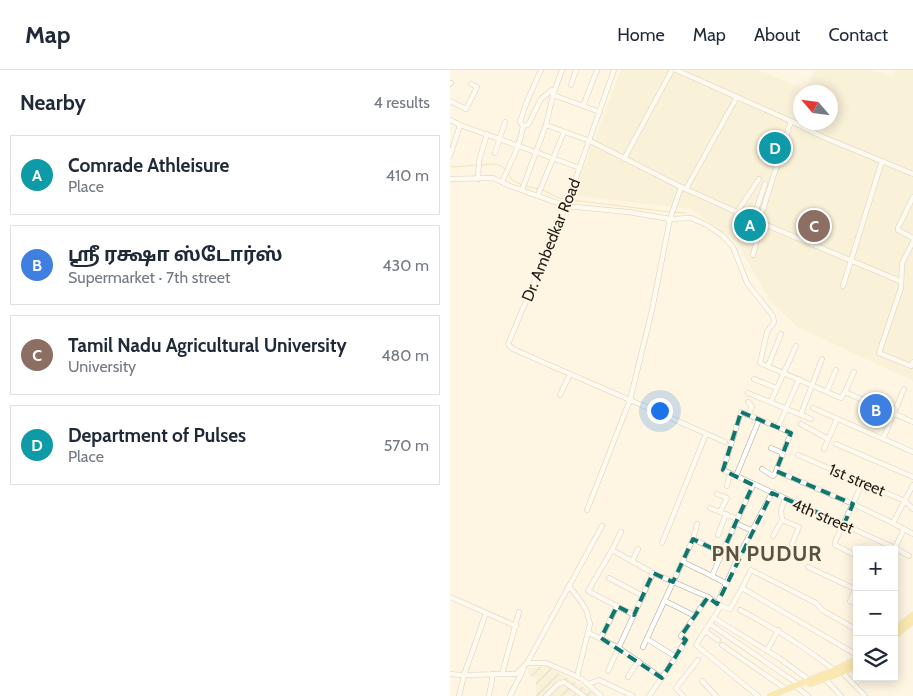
<!DOCTYPE html>
<meta charset="utf-8">
<style>
:root{--surface:#fff;--page:#f6f6f7;--text:#1f2937;--muted:#747a83;--line:#e0e1e3;--accent:#9a4cbd}
body{margin:0;font-family:Cabin,"Noto Sans Tamil",sans-serif;background:var(--page);color:var(--text)}
.controls{position:absolute;right:15px;bottom:15px;display:grid;overflow:hidden;border-radius:0px;box-shadow:0 2px 12px #0003}
.controls button{width:45px;height:45px;display:grid;place-items:center;padding:0;border:0;border-bottom:1px solid var(--line);background:var(--surface);color:var(--text);font:25px sans-serif}
.compass{position:absolute;left:343px;top:15px;width:45px;height:45px;border-radius:50%;background:var(--surface);box-shadow:0 2px 12px #0003;rotate:298deg}
.you{position:absolute;left:209px;top:340px;width:18px;height:18px;margin:-12px;border:4px solid #fff;border-radius:50%;background:#1a73e8;box-shadow:0 0 0 8px #1a73e833}
.badge{display:grid;place-items:center;width:32px;height:32px;border-radius:50%;background:var(--accent);color:#fff;font-size:16px;font-weight:700}
.pin{position:absolute;translate:-50% -50%;border:2px solid #fff;box-shadow:0 1px 5px #0006}
.list{margin:0;padding:0;list-style:none}
h2{display:flex;justify-content:space-between;align-items:center;height:65px;margin:0;padding:0 20px;font-size:21px}
h2 small{font-size:16px;font-weight:400;color:var(--muted)}
.list li{display:grid;grid-template-columns:32px 1fr auto;gap:15px;align-items:center;box-sizing:border-box;height:80px;margin:0 10px 10px;padding:0 10px;border:1px solid var(--line);border-radius:0px}
.list b{display:block;font-size:19px;white-space:nowrap}
.list p{margin:0;font-size:16px;white-space:nowrap;color:var(--muted)}
.list em{font-size:16px;font-style:normal;color:var(--muted)}
.icon{flex:none;width:28px;height:28px;fill:none;stroke:currentColor;stroke-width:2;stroke-linecap:round;stroke-linejoin:round}
.map{position:relative;flex:none;width:463px;height:626px;overflow:hidden}
header{display:flex;align-items:center;gap:30px;box-sizing:border-box;height:70px;padding:0 25px;background:var(--surface);border-bottom:1px solid var(--line)}
header strong{font-size:24px}
nav{display:flex;gap:28px;margin-inline-start:auto;font-size:18px}
main{display:flex}
aside{flex:1;background:var(--surface)}
.map>svg:first-child{display:block}
</style>
<header>
<strong>Map</strong>
<nav><a>Home</a><a>Map</a><a>About</a><a>Contact</a></nav>
</header>
<main>
<aside>
<h2>Nearby<small>4 results</small></h2>
<ul class="list">
<li><span class="badge" style="background:#0f9aa8">A</span><div><b>Comrade Athleisure</b><p>Place</p></div><em>410 m</em></li>
<li><span class="badge" style="background:#3f7fe0">B</span><div><b>ஶ்ரீ ரக்ஷா ஸ்டோர்ஸ்</b><p>Supermarket · 7th street</p></div><em>430 m</em></li>
<li><span class="badge" style="background:#8d6e63">C</span><div><b>Tamil Nadu Agricultural University</b><p>University</p></div><em>480 m</em></li>
<li><span class="badge" style="background:#0f9aa8">D</span><div><b>Department of Pulses</b><p>Place</p></div><em>570 m</em></li>
</ul>
</aside>
<div class="map">
<svg width="463" height="626" viewBox="0 0 463 626">
<defs>
<pattern id="industrial-furrows" width="10" height="10" patternUnits="userSpaceOnUse" patternTransform="scale(1.25)"><rect width="10" height="10" fill="#f5eacf"/><path d="M-1 1l2-2M0 10L10 0M9 11l2-2" fill="none" stroke="#d2c8b1"/></pattern>
</defs>
<rect width="100%" height="100%" fill="#fef6e2"/>
<!-- built -->
<path fill="#f5eacf" fill-rule="evenodd" d="M171,0H309L355,20L365,0H421L442,7L445,0H463V311L348,257L319,230L288,173L240,139L123,125ZM350,22H380V52H350Z"/>
<!-- industrial -->
<path fill="url(#industrial-furrows)" d="M98,596L142,622L146,626H86V610L78,604V598Z"/>
<g fill="none" stroke-linecap="round" stroke-linejoin="round">
<!-- stream -->
<g stroke="#e5cb8c" stroke-width="1">
<path d="M31,95C42,94 48,92 56,100"/>
<path d="M0,96L5,97L26,95"/>
<path d="M58,103L62,110L72,115"/>
<path d="M76,116L89,119"/>
<path d="M93,120L109,128L115,129"/>
<path d="M121,130L220,142"/>
<path d="M223,142L235,143"/>
</g>
<!-- minor casing -->
<g stroke="#aea693" stroke-width="5.5">
<g id="minor">
<path d="M112,0L103,25L150,42"/>
<path d="M226,0L341,51"/>
<path d="M0,14L1,13"/>
<path d="M121,15L126,0"/>
<path d="M0,31L16,39L27,17L21,14"/>
<path d="M133,36L147,0"/>
<path d="M0,50L10,55L0,86"/>
<path d="M10,55L130,98"/>
<path d="M96,55L140,71L231,117"/>
<path d="M73,56L78,55L91,29L102,20L104,21"/>
<path d="M45,83L55,52"/>
<path d="M318,84L331,88"/>
<path d="M174,89L222,0"/>
<path d="M0,109L43,108L60,116L116,136L178,142L220,149L241,148L257,155L273,166L283,177L297,213L323,246L324,252L317,262L310,293L391,328L395,322L463,352"/>
<path d="M28,109L29,91L37,64"/>
<path d="M52,112C60,94 70,76 73,56L70,52L77,31L91,0"/>
<path d="M236,119L287,27"/>
<path d="M72,120L96,55L103,25"/>
<path d="M88,125L114,62"/>
<path d="M463,127L448,158V160L463,168"/>
<path d="M287,142L309,109"/>
<path d="M290,144L285,159L292,165L307,170"/>
<path d="M303,149L315,114"/>
<path d="M309,152L450,211"/>
<path d="M463,172L452,193L451,218L429,283L461,296L463,292"/>
<path d="M303,185L311,153"/>
<path d="M393,216L432,91"/>
<path d="M318,296L331,264"/>
<path d="M120,304L63,279L58,274L116,136L164,0"/>
<path d="M304,309L326,318"/>
<path d="M349,309L328,357L341,363L326,401L403,434L443,453L463,415"/>
<path d="M377,321L386,300"/>
<path d="M395,322L404,302"/>
<path d="M298,323L361,349"/>
<path d="M110,325L120,304L180,330L202,240L220,149L231,117L309,152L341,51L373,67L463,104"/>
<path d="M321,331L346,276"/>
<path d="M363,338L463,382"/>
<path d="M351,344L372,289"/>
<path d="M298,345L302,337L298,332"/>
<path d="M351,354L378,369"/>
<path d="M328,357L291,342L273,400L445,478L454,459L443,453"/>
<path d="M433,369L454,319"/>
<path d="M386,374L463,407"/>
<path d="M321,378L333,383"/>
<path d="M374,379L387,349"/>
<path d="M348,385L455,431L463,439"/>
<path d="M312,399L323,406L327,401"/>
<path d="M277,416L279,407L286,406L309,350"/>
<path d="M267,424L277,428L270,442"/>
<path d="M260,438L287,449"/>
<path d="M137,440L180,330L275,372"/>
<path d="M332,450L349,457L342,474"/>
<path d="M285,453L303,461"/>
<path d="M454,459L463,464"/>
<path d="M268,465L276,444"/>
<path d="M323,466L332,450L331,440L335,429"/>
<path d="M243,469L247,454"/>
<path d="M212,473L256,364"/>
<path d="M444,479L445,478L459,486"/>
<path d="M162,480L171,462"/>
<path d="M407,486L385,475V472L413,412"/>
<path d="M182,491L188,479"/>
<path d="M233,492L262,506L272,483"/>
<path d="M358,497L405,519L400,531L407,535"/>
<path d="M444,503H445"/>
<path d="M262,506L277,514"/>
<path d="M159,508L193,526"/>
<path d="M119,516L132,533L137,542L140,554L127,607"/>
<path d="M292,518L301,500L366,533L372,540L407,560"/>
<path d="M0,527L66,556"/>
<path d="M215,531L245,546"/>
<path d="M267,534L288,487L322,423"/>
<path d="M271,536L246,575L308,626"/>
<path d="M290,540C324,558 354,576 384,600"/>
<path d="M184,545L138,521L162,480L203,503"/>
<path d="M264,548L329,588L359,610"/>
<path d="M260,554L348,614"/>
<path d="M255,561L268,570"/>
<path d="M139,563L169,578L212,608"/>
<path d="M151,568L167,536"/>
<path d="M197,569L226,587"/>
<path d="M272,575L336,619"/>
<path d="M193,577L243,469L272,483L303,415"/>
<path d="M317,581L328,560"/>
<path d="M77,593L152,456"/>
<path d="M390,600L415,626"/>
<path d="M158,601L203,503L258,527L271,536L280,539L292,518L407,585"/>
<path d="M0,604L11,605L66,604L77,593H96L115,601L132,609L151,626"/>
<path d="M52,604L69,542"/>
<path d="M178,607L188,591"/>
<path d="M375,609L391,626"/>
<path d="M252,611L266,626"/>
<path d="M138,614L149,610L183,626"/>
<path d="M348,618L358,626"/>
<path d="M9,626L14,605L36,543"/>
<path d="M39,626L43,604"/>
<path d="M60,626L74,598"/>
<path d="M96,626L108,614L114,612L134,626"/>
<path d="M199,626L226,587L236,570L231,566L258,527"/>
<path d="M233,626L226,618L248,590"/>
</g>
</g>
<!-- major casing -->
<g stroke="#e0dfde" stroke-width="7">
<g id="major">
<path d="M444,560L463,545"/>
<path d="M444,567L463,551"/>
<path d="M360,614L391,603L407,595"/>
<path d="M320,626L389,598L407,589"/>
</g>
</g>
<!-- minor -->
<use href="#minor" stroke="#fff" stroke-width="4.5"/>
<!-- major -->
<use href="#major" stroke="#f7d873" stroke-width="5.5"/>
</g>
<!-- marked area -->
<path d="M0 0H463V626H0ZM291,342L341,363L326,401L403,434L394,454L322,423L267,534L258,527L231,566L236,570L212,608L151,568L167,536L184,545L203,503L223,512L243,469L272,483L303,415L273,400Z" fill="#fef6e2" fill-opacity=".55" fill-rule="evenodd"/>
<path fill="none" stroke="#0f766e" stroke-width="4" stroke-dasharray="10 6" stroke-linejoin="round" d="M291,342L341,363L326,401L403,434L394,454L322,423L267,534L258,527L231,566L236,570L212,608L151,568L167,536L184,545L203,503L223,512L243,469L272,483L303,415L273,400Z"/>
<g text-anchor="middle" dominant-baseline="central" stroke-width="4" stroke-linejoin="round" paint-order="stroke">
<!-- street labels -->
<g font-size="16" fill="#201d16" stroke="#fef6e2">
<text transform="translate(101 170) rotate(-68)">Dr. Ambedkar Road</text>
<text transform="translate(407 410) rotate(23)">1st street</text>
<text transform="translate(373 446) rotate(23)">4th street</text>
</g>
<!-- district labels -->
<g font-size="21" font-weight="bold" letter-spacing="1" fill="#5a5342" stroke="#fef6e2">
<text x="317" y="483">PN PUDUR</text>
</g>
</g>
</svg>
<div class="controls">
<button>+</button>
<button>−</button>
<button><svg class="icon" aria-label="layers" viewBox="0 0 24 24"><path d="M12 4l9 5-9 5-9-5zM3 14l9 5 9-5"/></svg></button>
</div>
<svg class="compass" viewBox="-18 -18 36 36"><path d="M0-13l5 13h-10z" fill="#e53935"/><path d="M0 13l5-13h-10z" fill="#747a83"/></svg>
<div class="you"></div>
<div class="pin badge" style="left:300px;top:155px;background:#0f9aa8">A</div>
<div class="pin badge" style="left:426px;top:340px;background:#3f7fe0">B</div>
<div class="pin badge" style="left:364px;top:156px;background:#8d6e63">C</div>
<div class="pin badge" style="left:325px;top:78px;background:#0f9aa8">D</div>
</div>
</main>
